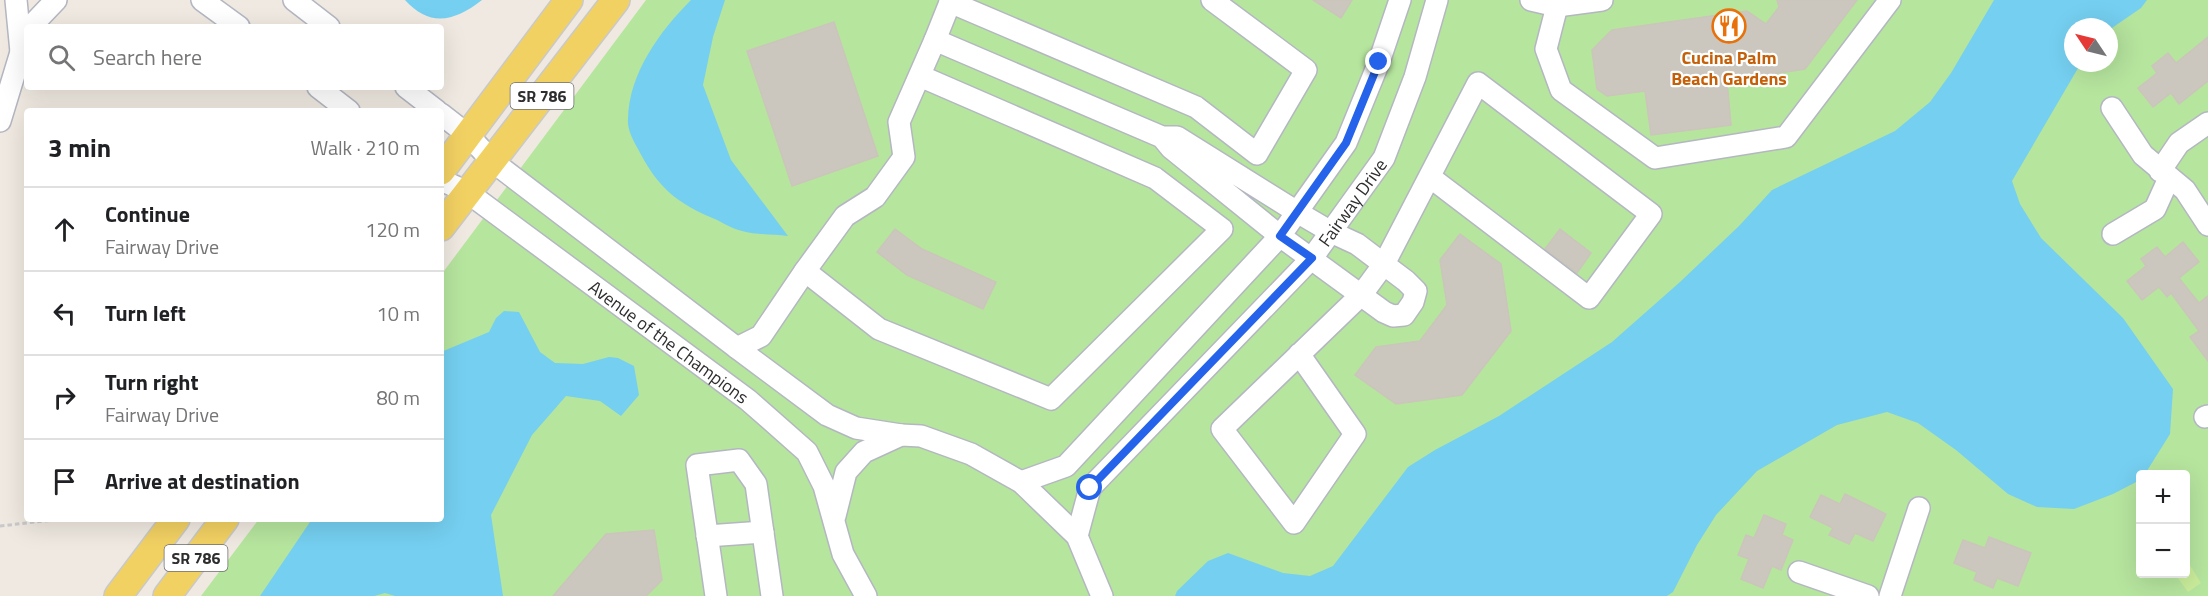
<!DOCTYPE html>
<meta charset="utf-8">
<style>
:root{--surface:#fff;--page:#f6f6f6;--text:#202124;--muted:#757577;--line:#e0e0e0}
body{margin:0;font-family:"Titillium Web",sans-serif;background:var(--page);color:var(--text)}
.controls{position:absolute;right:18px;bottom:18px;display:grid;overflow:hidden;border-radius:6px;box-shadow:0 6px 24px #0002}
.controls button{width:54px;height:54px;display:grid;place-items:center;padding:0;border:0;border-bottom:2px solid var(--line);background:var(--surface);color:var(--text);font:30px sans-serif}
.compass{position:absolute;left:2064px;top:18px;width:54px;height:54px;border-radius:50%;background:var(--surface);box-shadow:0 6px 24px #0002;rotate:305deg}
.stop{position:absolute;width:18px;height:18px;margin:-14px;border:4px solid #2563eb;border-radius:50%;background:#fff}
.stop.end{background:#2563eb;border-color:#fff;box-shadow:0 2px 6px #0008}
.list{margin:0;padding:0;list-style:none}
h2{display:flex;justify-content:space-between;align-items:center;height:78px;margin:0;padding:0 24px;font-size:26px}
h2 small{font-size:20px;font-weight:400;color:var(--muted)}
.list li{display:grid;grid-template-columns:39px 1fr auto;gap:18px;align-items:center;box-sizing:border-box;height:84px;padding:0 24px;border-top:2px solid var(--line)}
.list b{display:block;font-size:22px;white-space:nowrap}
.list p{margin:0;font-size:20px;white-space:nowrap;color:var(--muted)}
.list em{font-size:20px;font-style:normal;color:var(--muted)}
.icon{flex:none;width:33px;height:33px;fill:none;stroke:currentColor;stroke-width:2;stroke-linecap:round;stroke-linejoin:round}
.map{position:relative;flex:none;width:2208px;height:596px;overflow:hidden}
.search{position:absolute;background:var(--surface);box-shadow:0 6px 24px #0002;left:24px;top:24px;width:420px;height:66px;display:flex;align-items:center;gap:15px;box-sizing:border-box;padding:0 21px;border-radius:6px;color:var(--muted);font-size:22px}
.panel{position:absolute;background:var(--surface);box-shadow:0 6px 24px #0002;left:24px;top:108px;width:420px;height:414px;border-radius:6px}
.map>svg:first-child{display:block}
</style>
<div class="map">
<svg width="2208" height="596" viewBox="0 0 2208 596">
<rect width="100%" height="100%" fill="#efe9e1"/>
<!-- green -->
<path fill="#b6e59e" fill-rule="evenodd" d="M646,0H2208V596H201L259,519H441V275ZM2073,27H2109V63H2073ZM2140,474H2186V574H2140Z"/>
<!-- pitch -->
<path fill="#c9ec9a" d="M2186,559L2201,583L2188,592L2175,574H2186Z"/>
<!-- water -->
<g fill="#75cff0">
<path d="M405,0H482C455,21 430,28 405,0Z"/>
<path d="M691,0H725L713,37L703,85L731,160L788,236C773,234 756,235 742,231C733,229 725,224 717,220C676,203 658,188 638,149C633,140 627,129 628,119C629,73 660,31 691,0Z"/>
<path d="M1994,0H2147L2141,8L2109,30V27H2073V63H2081L2012,181L2020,204L2041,238L2123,318L2173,389L2170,434L2145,474H2140V480L2113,494L2074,509L2037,507L2008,494L1956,450L1918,423L1887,412L1837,425L1757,471L1716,515L1697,545L1673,592L1667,596H1175L1177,591L1208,561L1228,553L1283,573L1310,576L1333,566L1408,467L1435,450L1499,416L1612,342L1680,282L1739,226L1772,190L1895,131L1930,102L1951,73Z"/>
<path d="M504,311L519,312L540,352L555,363L583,364L609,357L618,358L634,366L639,395L621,416L600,401L566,396L532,435L491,515L503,596H395L385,593L374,596H260L312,519H441V352L489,332L496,318Z"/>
</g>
<!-- building -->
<g fill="#cbc7bf" stroke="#cbc5ba" stroke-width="1.5">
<path d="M1313,0H1352L1341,18Z"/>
<path d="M1777,0H1857L1805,69L1727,81L1731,125L1651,135L1645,91L1607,96L1597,89L1592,50L1612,30L1747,11L1766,24L1779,7Z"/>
<path d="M834,22L878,156L792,186L747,51Z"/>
<path d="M2208,37V81L2179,104L2171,93L2153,107L2138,88L2157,73L2152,66L2168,53L2176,63Z"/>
<path d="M895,229L922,249L996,282L983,309L907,275L877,252Z"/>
<path d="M1560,229L1591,253L1577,273L1545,249Z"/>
<path d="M1460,234L1501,264L1511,331L1462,395L1396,404L1355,375L1376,347L1420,341L1447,305L1440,260Z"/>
<path d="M2183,242L2199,262L2179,278L2199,303L2208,296V361L2190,337L2199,331L2171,293L2167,297L2159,287L2142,300L2127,281L2146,266L2141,259L2157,247L2165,257Z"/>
<path d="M1845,494L1886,514L1873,541L1855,533L1849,544L1829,535L1833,528L1810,517L1821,495L1840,504Z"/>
<path d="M1764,515L1786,524L1782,535L1793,540L1781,570L1772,566L1763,588L1741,579L1749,559L1738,555L1746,535L1754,538Z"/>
<path d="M654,530L662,580L646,596H553L606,534Z"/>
<path d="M1989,537L2031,553L2018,586L1997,578L1993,588L1974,580L1977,572L1954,563L1963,540L1985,548Z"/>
</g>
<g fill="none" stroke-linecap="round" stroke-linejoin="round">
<!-- minor casing -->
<g stroke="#b4b7c1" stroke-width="24">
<g id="minor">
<path d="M16,0L21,52"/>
<path d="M202,0L239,27"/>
<path d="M294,0L329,27"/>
<path d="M1531,0L1557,6L1546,49L1561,90L1655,158L1786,137L1890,0"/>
<path d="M950,2L1196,107L1257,154L1306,70L1212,0"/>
<path d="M1557,6L1602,0"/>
<path d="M33,27L36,21L56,0"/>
<path d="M935,40L951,0"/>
<path d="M318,87L349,111"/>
<path d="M406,87L437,111"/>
<path d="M2112,108L2143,155L2185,190L2208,225"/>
<path d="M441,114L468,135L492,161L737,348L827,415L856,428L901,435"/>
<path d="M0,121L21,52L27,40"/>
<path d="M2160,171L2179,143L2208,123"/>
<path id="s1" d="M441,180L467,192L748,400L807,452L824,486L843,554L866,596"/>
<path d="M2113,234L2155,209L2169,178"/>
<path d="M805,271L879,329L1051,399L1222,229L1155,178L920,76"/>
<path d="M737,348L761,336L805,271L845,216L875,197L904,157L899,122L935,40L1162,137H1177L1297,212L1331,232L1357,244L1406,281L1416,291L1413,302L1404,315L1393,316L1384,312L1280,236L1171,148L1162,137"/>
<path d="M1299,354L1355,434L1294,523L1222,429L1362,294L1384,264L1478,83L1651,214L1589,298L1430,177"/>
<path d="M2205,417L2208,416"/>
<path d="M1021,482L1066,466L1280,236L1346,143L1379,62L1400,0"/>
<path d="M835,516L846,472L864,452L901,435L921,436L971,454L1021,482L1077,536L1102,596"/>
<path d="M707,536L763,532"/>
<path id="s2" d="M1077,536L1090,488L1312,258L1384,158L1415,77L1437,0"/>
<path d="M1799,572L1868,596"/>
<path d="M716,596L697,465L739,460L756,484L772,596"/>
<path d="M1890,596L1919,508"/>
</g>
</g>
<!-- major casing -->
<g stroke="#c9c9c9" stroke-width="30">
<g id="major">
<path d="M441,171L569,0"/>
<path d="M441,227L616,0"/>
<path d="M118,596L176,519"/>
<path d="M167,596L225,519"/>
</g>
</g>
<!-- path -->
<path stroke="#c9c9c9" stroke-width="3" stroke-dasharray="4.5 3" stroke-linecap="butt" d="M0,526L62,519"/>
<!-- minor -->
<use href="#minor" stroke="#fff" stroke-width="21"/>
<!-- major -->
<use href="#major" stroke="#f2d163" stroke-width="27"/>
</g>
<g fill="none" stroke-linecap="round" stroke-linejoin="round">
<!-- route -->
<path stroke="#2563eb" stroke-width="8" d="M1090,488L1312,258L1280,236L1346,143L1379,62"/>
</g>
<!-- icons -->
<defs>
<g id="restaurant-ring" transform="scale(1.725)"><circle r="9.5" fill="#fff" stroke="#e8710a" stroke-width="1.5"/><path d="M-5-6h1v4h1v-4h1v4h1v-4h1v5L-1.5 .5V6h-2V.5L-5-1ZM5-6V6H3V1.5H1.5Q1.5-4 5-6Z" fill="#e8710a"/></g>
</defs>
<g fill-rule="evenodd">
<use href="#restaurant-ring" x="1729" y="26"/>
</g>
<g text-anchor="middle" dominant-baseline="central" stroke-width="4.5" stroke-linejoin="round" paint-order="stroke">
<!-- shield labels -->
<g fill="#fff" stroke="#6d6d6d" stroke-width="1.5">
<rect x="510.5" y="83" width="63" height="26" rx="4.5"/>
<rect x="164.5" y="545" width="63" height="26" rx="4.5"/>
</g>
<g font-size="16" font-weight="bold" fill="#2e2e2e">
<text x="542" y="96">SR 786</text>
<text x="196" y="558">SR 786</text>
</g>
<!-- food labels -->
<g font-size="18" font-weight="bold" fill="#c56008" stroke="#fff">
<text x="1729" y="57">Cucina Palm<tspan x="1729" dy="21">Beach Gardens</tspan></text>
</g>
<!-- street labels -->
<g font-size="18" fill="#2e2e2e" stroke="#fff">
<text stroke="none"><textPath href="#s2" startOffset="438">Fairway Drive</textPath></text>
<text stroke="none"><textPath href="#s1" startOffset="280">Avenue of the Champions</textPath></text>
</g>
</g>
</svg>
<div class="controls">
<button>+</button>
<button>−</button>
</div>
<svg class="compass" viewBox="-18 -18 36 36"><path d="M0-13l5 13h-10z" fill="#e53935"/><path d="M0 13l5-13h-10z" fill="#757577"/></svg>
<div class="stop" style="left:1090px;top:488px"></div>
<div class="stop end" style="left:1379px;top:62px"></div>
<div class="search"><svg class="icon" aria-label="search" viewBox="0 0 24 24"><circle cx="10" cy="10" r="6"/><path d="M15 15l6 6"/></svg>Search here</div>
<section class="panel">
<h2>3 min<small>Walk · 210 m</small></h2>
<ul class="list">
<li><svg class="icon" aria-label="ahead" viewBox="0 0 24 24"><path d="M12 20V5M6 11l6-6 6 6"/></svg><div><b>Continue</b><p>Fairway Drive</p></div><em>120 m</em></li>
<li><svg class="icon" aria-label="left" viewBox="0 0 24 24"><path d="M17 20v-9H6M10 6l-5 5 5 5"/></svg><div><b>Turn left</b></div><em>10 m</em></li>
<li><svg class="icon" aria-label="right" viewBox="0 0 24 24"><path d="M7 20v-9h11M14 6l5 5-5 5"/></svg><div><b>Turn right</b><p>Fairway Drive</p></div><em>80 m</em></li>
<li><svg class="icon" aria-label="arrive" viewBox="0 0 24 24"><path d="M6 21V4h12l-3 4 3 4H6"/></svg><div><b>Arrive at destination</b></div></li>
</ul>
</section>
</div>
